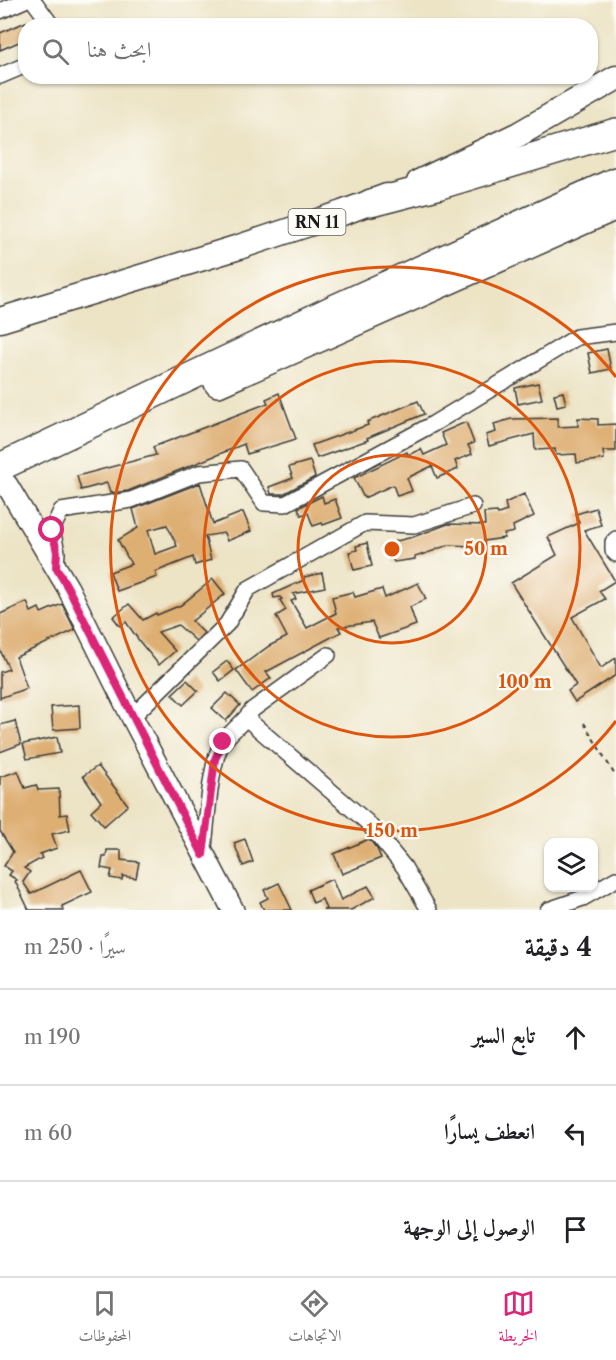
<!DOCTYPE html>
<html lang="ar">
<meta charset="utf-8">
<style>
:root{--surface:#fff;--page:#f2f2f2;--text:#202124;--muted:#757577;--line:#e0e0e0;--accent:#db2777}
body{margin:0;font-family:"Libre Caslon Text",Amiri,serif;background:var(--page);color:var(--text);direction:rtl}
.controls{position:absolute;right:18px;bottom:18px;display:grid;overflow:hidden;border-radius:12px;box-shadow:0 2px 4px #0004}
.controls button{width:54px;height:54px;display:grid;place-items:center;padding:0;border:0;border-bottom:2px solid var(--line);background:var(--surface);color:var(--text);font:30px sans-serif}
.stop{position:absolute;width:18px;height:18px;margin:-14px;border:4px solid #db2777;border-radius:50%;background:#fff}
.stop.end{background:#db2777;border-color:#fff;box-shadow:0 2px 6px #0008}
.list{margin:0;padding:0;list-style:none}
h2{display:flex;justify-content:space-between;align-items:center;height:78px;margin:0;padding:0 24px;font-size:26px}
h2 small{font-size:20px;font-weight:400;color:var(--muted)}
.list li{display:grid;grid-template-columns:39px 1fr auto;gap:18px;align-items:center;box-sizing:border-box;height:96px;padding:0 24px;border-top:2px solid var(--line)}
.list b{display:block;font-size:22px;white-space:nowrap}
.list em{font-size:20px;font-style:normal;color:var(--muted)}
.icon{flex:none;width:33px;height:33px;fill:none;stroke:currentColor;stroke-width:2;stroke-linecap:round;stroke-linejoin:round}
.map{position:relative;flex:none;width:616px;height:910px;overflow:hidden;direction:ltr}
.search{position:absolute;background:var(--surface);box-shadow:0 2px 4px #0004;left:18px;right:18px;top:18px;height:66px;display:flex;align-items:center;gap:15px;box-sizing:border-box;padding:0 21px;border-radius:24px;color:var(--muted);font-size:22px}
.sheet{height:366px;background:var(--surface)}
nav{display:flex;justify-content:space-around;align-items:center;box-sizing:border-box;height:84px;border-top:2px solid var(--line);background:var(--surface);font-size:16px;color:var(--muted)}
nav a{display:grid;justify-items:center;gap:3px}
nav .on{color:var(--accent)}
.map>svg:first-child{display:block}
</style>
<div class="map">
<svg width="616" height="910" viewBox="0 0 616 910">
<rect width="100%" height="100%" fill="#fdfcf7"/>
<filter id="ink" filterUnits="userSpaceOnUse"><feTurbulence type="fractalNoise" baseFrequency=".0167" numOctaves="2"/><feDisplacementMap in="SourceGraphic" scale="12" xChannelSelector="R" yChannelSelector="G"/><feConvolveMatrix kernelMatrix="1 2 1 2 8 2 1 2 1" color-interpolation-filters="sRGB"/></filter>
<filter id="wash" filterUnits="userSpaceOnUse"><feTurbulence type="fractalNoise" baseFrequency=".008" numOctaves="4" result="noise"/><feDisplacementMap in="SourceGraphic" scale="24" xChannelSelector="R" yChannelSelector="G"/><feGaussianBlur stdDeviation="1.35" result="paint"/><feColorMatrix in="noise" values="0 0 0 0 0 0 0 0 0 0 0 0 0 0 0 0 0 1.4 0 .05"/><feComposite in="paint" operator="in"/></filter>
<g filter="url(#wash)">
<rect width="100%" height="100%" fill="#ede4c6"/>
<g id="blocks">
<!-- building -->
<g fill="#deaf73" fill-rule="evenodd">
<path d="M26,22V39L0,50V33Z"/>
<path d="M607,349L611,369L592,373L588,353Z"/>
<path d="M538,383L542,399L518,404L515,388Z"/>
<path d="M563,392L566,404L557,406L554,394Z"/>
<path d="M279,393L296,439L247,454L244,444L128,491L110,493L107,483L81,490L77,476L156,455L153,447L268,403L266,399Z"/>
<path d="M418,401L424,414L367,438L368,440L317,458L312,445L368,425L367,422Z"/>
<path d="M558,418V427L578,426V418L598,419V425L616,424V451H603L604,459L577,463L576,454L556,455L555,449L535,450L534,434L489,446L486,435L496,432L494,424L511,419Z"/>
<path d="M466,422L474,443L468,445L472,454L455,461L458,469L437,478L432,466L407,478L412,491L397,496L393,485L364,498L354,478L407,452L408,455L421,449L424,455L446,445L441,433Z"/>
<path d="M310,461L315,477L283,494H271L269,487L293,478L289,467Z"/>
<path d="M200,483L213,524L243,512L251,531L227,541L224,533L205,536L211,560L195,565L193,557L155,572L157,577L117,591L110,572L131,564L118,540L138,528L133,509ZM167,525L177,546L155,554L148,530Z"/>
<path d="M524,494L534,516L513,526L514,532L504,534V538L484,541V551H472V546L450,545L436,549V550L415,557V559L394,562L384,544L413,537L448,524L485,525L484,513L497,512L498,514L507,511L505,503Z"/>
<path d="M322,496L324,503L335,499L342,518L323,525L322,523L313,526L308,513L301,515L298,508Z"/>
<path d="M596,508L601,525L584,530L615,581L599,591L605,599L572,617L601,668L616,658V675L575,702L568,691L576,685L511,583L557,555L548,537L579,523L576,514Z"/>
<path d="M367,543L372,566L354,570L349,552L357,550L356,546Z"/>
<path d="M322,573L325,587L293,594L296,599L291,601L307,628L336,613L332,597L353,592L355,597L382,589L385,598L418,583L426,599L410,607L416,625L379,638L372,622L338,627L341,632L266,672L271,678L252,692L236,670L269,646L287,637L276,616L286,610L280,600L282,599L280,597L274,598L273,594L304,580V577Z"/>
<path d="M213,579L225,594L192,621L204,633L196,641L178,625L158,632L175,651L159,665L140,642L126,622L120,626L113,617L129,604L143,620L156,613L157,615L181,605Z"/>
<path d="M27,602L31,612L39,608L41,613L62,604L75,630L16,657L27,688L0,698V672L9,669L0,650V614Z"/>
<path d="M227,661L234,670L220,681L213,672Z"/>
<path d="M187,680L198,691L183,705L172,694Z"/>
<path d="M227,693L240,705L226,721L212,708Z"/>
<path d="M79,705L80,728L53,730L51,707Z"/>
<path d="M15,721L21,744L0,752V725Z"/>
<path d="M57,737L60,753L27,759L23,744Z"/>
<path d="M98,766L128,805L104,826L91,811L101,802L83,776Z"/>
<path d="M18,771L25,788L36,785L38,790L59,789L60,815L67,814L70,830L52,834L57,848L40,854L42,858L24,868L30,872L23,882L31,894L81,870L92,892L62,906L63,910H29L15,881L17,880L9,875L12,871L4,866L13,852L0,831V777Z"/>
<path d="M245,839L253,862L243,866L234,843Z"/>
<path d="M369,839L377,849L381,858L342,874L334,854Z"/>
<path d="M107,850H121V860L139,862L136,878L123,876L122,880L110,878L112,870L101,868L103,857H106Z"/>
<path d="M332,879L341,900L368,886L375,897L351,910H323L326,909L322,899L313,903L308,890Z"/>
<path d="M279,883L292,910H264L260,902L268,898L264,890Z"/>
</g>
</g>
</g>
<g filter="url(#ink)">
<use href="#blocks" fill-opacity="0" stroke="#3b3a36" stroke-width="1.5"/>
<g fill="none" stroke-linecap="round" stroke-linejoin="round">
<!-- street casing -->
<g stroke="#3b3a36" stroke-width="18">
<g id="street">
<path d="M33,0L52,26"/>
<path d="M0,11L25,0"/>
<path d="M0,76L26,65"/>
<path d="M616,539L613,542V551L616,554"/>
<path d="M56,567L57,552L52,530L61,511L131,500L199,473L241,469L264,503L285,504L433,424L577,337L616,332"/>
<path d="M132,717L227,624L248,589L365,523L414,525L473,506"/>
<path d="M247,719L367,822L404,867L429,910"/>
<path d="M203,855C207,827 209,768 221,745C229,732 244,723 252,710L328,655"/>
<path d="M548,910L583,898L616,879"/>
</g>
</g>
<!-- secondary casing -->
<g stroke="#3b3a36" stroke-width="24">
<path id="secondary" d="M7,485L68,588L132,717L233,910"/>
</g>
<!-- primary casing -->
<g stroke="#3b3a36" stroke-width="27">
<g id="primary">
<path d="M419,182L519,134L616,78"/>
<path d="M0,320L239,247L342,213L387,196"/>
</g>
</g>
<!-- highway casing -->
<g stroke="#3b3a36" stroke-width="30">
<g id="highway">
<path d="M371,203L437,186L616,132"/>
<path d="M218,383L616,206"/>
<path d="M0,467L331,310L616,181"/>
</g>
</g>
<!-- path -->
<path stroke="#3b3a36" stroke-width="2" stroke-dasharray="4.5 4.5" stroke-linecap="butt" d="M584,723L616,777"/>
<!-- street -->
<use href="#street" stroke="#fff" stroke-width="15"/>
<!-- secondary -->
<use href="#secondary" stroke="#fff" stroke-width="21"/>
<!-- primary -->
<use href="#primary" stroke="#fff" stroke-width="24"/>
<!-- highway -->
<use href="#highway" stroke="#fff" stroke-width="27"/>
</g>
</g>
<g fill="none" stroke-linecap="round" stroke-linejoin="round" filter="url(#ink)">
<!-- route -->
<path stroke="#db2777" stroke-width="8" d="M52,530L57,552L56,567L68,588L203,855L215,759L223,742"/>
</g>
<!-- distance rings -->
<g fill="none" stroke="#de560d" stroke-width="3">
<circle cx="392" cy="549" r="94"/>
<circle cx="392" cy="549" r="188"/>
<path d="M616 721A282 282 0 1 1 616 377"/>
</g>
<g text-anchor="middle" dominant-baseline="central" stroke-width="4.5" stroke-linejoin="round" paint-order="stroke">
<!-- shield labels -->
<rect fill="#fdfcf7" stroke="#605f5e" stroke-width="1.5" x="288.5" y="209" width="57" height="26" rx="4.5"/>
<g font-size="16" font-weight="bold" fill="#1c1c1c">
<text x="317" y="222">RN 11</text>
</g>
</g>
<circle cx="392" cy="549" r="9" fill="#de560d" stroke="#fdfcf7" stroke-width="3"/>
<g font-size="18" text-anchor="middle" font-weight="bold" fill="#de560d" stroke="#fdfcf7" stroke-width="4.5" stroke-linejoin="round" paint-order="stroke">
<text x="486" y="555">50 m</text>
<text x="525" y="688">100 m</text>
<text x="392" y="837">150 m</text>
</g>
</svg>
<div class="controls">
<button><svg class="icon" aria-label="layers" viewBox="0 0 24 24"><path d="M12 4l9 5-9 5-9-5zM3 14l9 5 9-5"/></svg></button>
</div>
<div class="stop" style="left:52px;top:530px"></div>
<div class="stop end" style="left:223px;top:742px"></div>
<div class="search"><svg class="icon" aria-label="search" viewBox="0 0 24 24"><circle cx="10" cy="10" r="6"/><path d="M15 15l6 6"/></svg>ابحث هنا</div>
</div>
<section class="sheet">
<h2>4 دقيقة<small>سيرًا · 250 m</small></h2>
<ul class="list">
<li><svg class="icon" aria-label="ahead" viewBox="0 0 24 24"><path d="M12 20V5M6 11l6-6 6 6"/></svg><div><b>تابع السير</b></div><em>190 m</em></li>
<li><svg class="icon" aria-label="left" viewBox="0 0 24 24"><path d="M17 20v-9H6M10 6l-5 5 5 5"/></svg><div><b>انعطف يسارًا</b></div><em>60 m</em></li>
<li><svg class="icon" aria-label="arrive" viewBox="0 0 24 24"><path d="M6 21V4h12l-3 4 3 4H6"/></svg><div><b>الوصول إلى الوجهة</b></div></li>
</ul>
</section>
<nav>
<a class="on"><svg class="icon" aria-label="map" viewBox="0 0 24 24"><path d="M3 6l6-2 6 2 6-2v14l-6 2-6-2-6 2zM9 4v14M15 6v14"/></svg>الخريطة</a>
<a><svg class="icon" aria-label="directions" viewBox="0 0 24 24"><path d="M12 3l9 9-9 9-9-9zM9 14v-3h6M13 9l2 2-2 2"/></svg>الاتجاهات</a>
<a><svg class="icon" aria-label="saved" viewBox="0 0 24 24"><path d="M7 4h10v16l-5-4-5 4z"/></svg>المحفوظات</a>
</nav>
